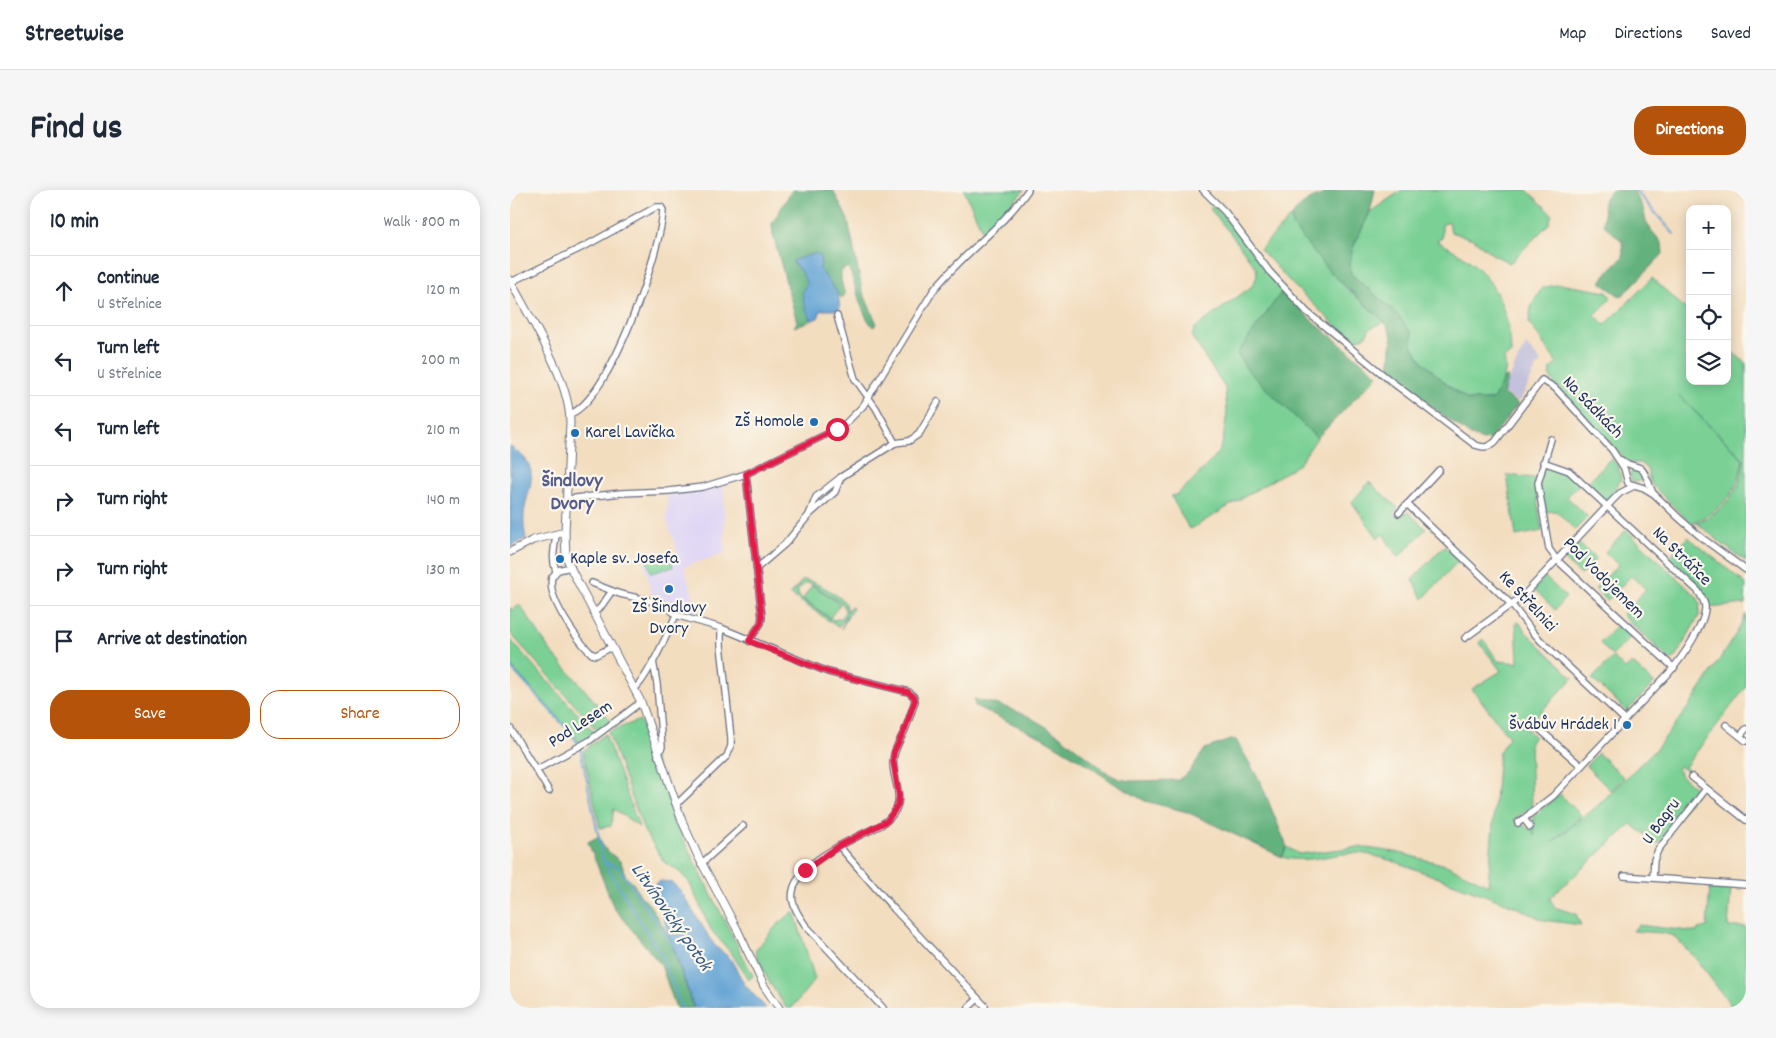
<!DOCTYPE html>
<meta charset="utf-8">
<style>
:root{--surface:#fff;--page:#f6f6f7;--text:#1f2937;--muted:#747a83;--line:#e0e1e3;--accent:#b45309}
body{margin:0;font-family:Dekko,sans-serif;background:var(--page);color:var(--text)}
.controls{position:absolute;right:15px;top:15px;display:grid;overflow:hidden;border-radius:10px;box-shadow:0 2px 12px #0003}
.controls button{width:45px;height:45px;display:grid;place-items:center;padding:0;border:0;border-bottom:1px solid var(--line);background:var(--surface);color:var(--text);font:25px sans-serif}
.stop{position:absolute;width:15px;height:15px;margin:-11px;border:4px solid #e11d48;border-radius:50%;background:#fff}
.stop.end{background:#e11d48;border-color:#fff;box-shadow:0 1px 5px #0008}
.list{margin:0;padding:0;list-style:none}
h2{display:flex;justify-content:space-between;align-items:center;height:65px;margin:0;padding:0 20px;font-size:21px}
h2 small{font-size:16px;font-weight:400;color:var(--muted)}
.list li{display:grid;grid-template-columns:32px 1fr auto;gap:15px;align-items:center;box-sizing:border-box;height:70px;padding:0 20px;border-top:1px solid var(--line)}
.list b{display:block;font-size:19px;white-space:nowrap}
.list p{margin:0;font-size:16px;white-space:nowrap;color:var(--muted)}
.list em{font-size:16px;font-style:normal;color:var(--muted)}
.actions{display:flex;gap:10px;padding:15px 20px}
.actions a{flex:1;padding:11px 0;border:1px solid var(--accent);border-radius:20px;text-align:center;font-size:18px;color:var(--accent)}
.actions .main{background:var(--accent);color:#fff}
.icon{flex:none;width:28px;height:28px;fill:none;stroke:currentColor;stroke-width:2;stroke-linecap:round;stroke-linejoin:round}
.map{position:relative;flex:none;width:1236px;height:818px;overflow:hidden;border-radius:20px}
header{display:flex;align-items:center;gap:30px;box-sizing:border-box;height:70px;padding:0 25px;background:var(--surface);border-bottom:1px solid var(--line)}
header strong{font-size:24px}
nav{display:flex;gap:28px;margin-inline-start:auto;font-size:18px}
.intro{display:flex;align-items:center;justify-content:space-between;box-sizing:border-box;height:120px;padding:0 30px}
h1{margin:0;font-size:35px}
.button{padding:12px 22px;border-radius:20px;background:var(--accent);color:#fff;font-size:18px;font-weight:700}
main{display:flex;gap:30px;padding:0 30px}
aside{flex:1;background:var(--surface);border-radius:20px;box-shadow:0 2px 12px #0003}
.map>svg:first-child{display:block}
</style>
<header>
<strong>Streetwise</strong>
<nav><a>Map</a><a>Directions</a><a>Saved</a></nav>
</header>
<div class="intro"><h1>Find us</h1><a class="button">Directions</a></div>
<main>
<aside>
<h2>10 min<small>Walk · 800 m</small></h2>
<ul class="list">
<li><svg class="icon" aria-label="ahead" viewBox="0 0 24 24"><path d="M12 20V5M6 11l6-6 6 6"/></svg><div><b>Continue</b><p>U Střelnice</p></div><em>120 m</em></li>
<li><svg class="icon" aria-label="left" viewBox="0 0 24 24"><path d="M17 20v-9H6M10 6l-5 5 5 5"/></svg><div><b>Turn left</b><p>U Střelnice</p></div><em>200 m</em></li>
<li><svg class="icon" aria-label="left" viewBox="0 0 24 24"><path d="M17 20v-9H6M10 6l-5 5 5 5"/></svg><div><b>Turn left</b></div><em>210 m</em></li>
<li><svg class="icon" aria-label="right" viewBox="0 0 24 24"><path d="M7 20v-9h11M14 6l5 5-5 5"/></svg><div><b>Turn right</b></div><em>140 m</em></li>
<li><svg class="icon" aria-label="right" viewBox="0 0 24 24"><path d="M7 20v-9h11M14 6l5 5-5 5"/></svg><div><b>Turn right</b></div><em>130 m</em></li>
<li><svg class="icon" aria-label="arrive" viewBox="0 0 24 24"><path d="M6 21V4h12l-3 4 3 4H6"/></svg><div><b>Arrive at destination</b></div></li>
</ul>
<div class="actions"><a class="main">Save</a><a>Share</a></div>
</aside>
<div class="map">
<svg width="1236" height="818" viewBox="0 0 1236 818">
<rect width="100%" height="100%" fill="#fbf7ec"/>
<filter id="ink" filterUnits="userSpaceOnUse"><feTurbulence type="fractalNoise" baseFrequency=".02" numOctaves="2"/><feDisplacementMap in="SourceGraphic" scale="10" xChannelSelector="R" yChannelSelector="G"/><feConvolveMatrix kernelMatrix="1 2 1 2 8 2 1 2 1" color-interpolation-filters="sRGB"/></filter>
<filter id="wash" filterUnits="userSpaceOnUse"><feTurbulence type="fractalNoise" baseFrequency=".0096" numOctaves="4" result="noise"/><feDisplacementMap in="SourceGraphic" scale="20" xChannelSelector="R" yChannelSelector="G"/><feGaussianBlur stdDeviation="1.12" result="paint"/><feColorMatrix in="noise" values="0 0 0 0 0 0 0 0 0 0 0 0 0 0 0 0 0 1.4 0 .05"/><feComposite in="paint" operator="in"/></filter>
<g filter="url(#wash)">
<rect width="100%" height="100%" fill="#f3ddbf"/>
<!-- built -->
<path fill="#ded5f5" d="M214,295L215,363L174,377L190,426L145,404L142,408L134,372L168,362L156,330L158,305L198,300Z"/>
<!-- industrial -->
<path fill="#c3c1db" d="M1016,155L1031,172L1027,177L1010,211H1007L993,203L1007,171Z"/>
<!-- green -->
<g fill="#7ad095" stroke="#4a807a" fill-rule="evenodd">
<path d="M454,0H514L488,30L473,42Z"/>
<path d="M892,0H1017L1042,24L1039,34L1000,73L982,64L963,49L941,42L939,32L932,35V48L927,51C938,57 950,63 960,71C988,93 1000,128 1001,163L994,169C999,184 989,198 983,210H958L939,196L913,172L861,101L841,84L840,76L842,60L860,22Z"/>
<path d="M703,15C729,41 747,74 773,100L737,180L807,248L789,274L681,339L678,337L661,306L666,305L680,293L703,269L709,261L713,251L717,222L715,198L682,147L685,138L741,97C746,90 748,86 746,78L720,43L700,19Z"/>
<path d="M783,25L781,31L835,97L875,132L860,138L855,147L842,151L783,95L750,59Z"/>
<path d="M1142,88L1180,123V191H1217V158L1236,173V371C1218,360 1203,346 1187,333L1182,334C1201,329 1219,313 1228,296C1232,288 1232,277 1234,269L1168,205L1233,269C1231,277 1230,286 1227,293C1220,311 1198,328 1180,333L1140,293L1138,281L1135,277L1130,273H1119L1046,197L1039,185L1041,179L1047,173L1019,133L1021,116L1032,98L1050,94L1097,102L1100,106V109L1085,125L1095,135Z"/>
<path d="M1101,268L1109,278L1111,290L1097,310L1094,309L1077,293Z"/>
<path d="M1035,275L1057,282L1069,295L1057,307L1078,327L1065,340L1046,321L1036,322L1029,293Z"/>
<circle cx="1126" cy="286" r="6"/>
<path d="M997,285L1024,288L1032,341L1006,346Z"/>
<path d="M859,292L888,318L884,323L886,326L890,327L898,322L916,339L888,368L873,344L868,348L843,314L842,312Z"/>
<path d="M1116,340L1187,407L1190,413L1189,426L1165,468L1160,470L1112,425L1136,399L1121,386L1097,411L1085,399L1108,375L1095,362Z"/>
<path d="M1178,347L1236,394L1235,414L1199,418L1195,405L1190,399L1158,368Z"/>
<path d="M1068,353L1086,369L1071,385L1055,371L1054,368Z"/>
<path d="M934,356L949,370L913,409L902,390Z"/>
<path d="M160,365L163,377L141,383L137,371Z"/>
<path d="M1035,387L1056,407L1045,420L1024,399Z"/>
<path d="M293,390C302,389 331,406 336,414C337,417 337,419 337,422L341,416L343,418L331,439L337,424L328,437L280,404ZM296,393L302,394L330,412L334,416L335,422L331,428L324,430L321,429L291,409L288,404V399Z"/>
<path d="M302,395L330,414L320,428L293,409Z"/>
<path d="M10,415L41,462L70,494L101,531L88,541L0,443V417L2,420Z"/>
<path d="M1236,424V497L1175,577L1179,581H1176L1169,576L1167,579L1170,582L1169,584L1186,598L1187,602L1148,654L1121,634L1040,708L1044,717L1066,724L1071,735L1033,730L1004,716L883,671C871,668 857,663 845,663C820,664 796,674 772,667L777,657L789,664L849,657L885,662L936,675L978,695L989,562L999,547L962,499L991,481L969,452L973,449L988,471L1008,473L1006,433L1009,432L1016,442L1063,488L1027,526L1013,537L1018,539L1020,543L1025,547L1020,552L1022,617L1004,629L1007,634L1012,633L1018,639L1022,635L1024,646V626L1050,604L1072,626L1042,652L1085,618L1147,558L1183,511L1227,442Z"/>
<path d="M1109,433L1122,446L1102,466L1090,453Z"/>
<path d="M0,449L6,456L85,543L70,554L64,545L0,475Z"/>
<path d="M1103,467L1115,479L1122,473L1144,493L1117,521L1082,489Z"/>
<path d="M130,530L173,649L243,786L239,790L222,764L201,740L179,692L167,680L155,673L134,641L98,542Z"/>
<path d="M95,544L129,637L104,619L101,636L90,638L73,561Z"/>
<path d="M1088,563L1114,588L1101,601L1076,576Z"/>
<path d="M1200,697L1221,698L1218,737H1236V818H1223L1185,768L1164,746L1153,743L1123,741L1128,735L1187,742L1188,739L1197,737Z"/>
<path d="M284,721L305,789L282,818H276L258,790L245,761L266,736Z"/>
</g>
<!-- forest -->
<g fill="#63b27e" stroke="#3f706e">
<path d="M282,0H323L338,30L352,100L367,134L363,137C348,119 348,97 338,77L331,81V90L335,105L331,108L310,79L311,73L306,63L282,71L292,83L298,94C287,101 297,122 302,130L284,137L287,132L263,45L262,34Z"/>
<path d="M819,0H865C863,8 862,16 859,24C851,43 836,61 841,84L884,121L902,143V156L913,172L939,196L958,210H983L994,188L998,187L993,204L1008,214L981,249L973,250L958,244L879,184L882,146L875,132L819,81L782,36C779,26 789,16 798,11C805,6 813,7 819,0Z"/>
<path d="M1102,0H1123L1133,18L1136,31L1141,40L1152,53L1153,64L1111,107L1091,93L1095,84L1113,67L1112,51L1094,35L1093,12Z"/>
<path d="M773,100L800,129L868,185L807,248L737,180L727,164Z"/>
<path d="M464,509L493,516L518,526L548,544L599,584L609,589L621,591L668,590L679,582L695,559L723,549L726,550L751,593L777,657L772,667L677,622L635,611L605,594L570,570L533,548L465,516Z"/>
<path d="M89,646L93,657L111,672L116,687L123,693L130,705L139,714L155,739L160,749L183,818H166L151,775L104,718L78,652Z"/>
</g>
<!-- water -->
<g fill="#60a2d4" stroke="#3e6899">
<path d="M306,63L310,66L311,73L310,79C319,93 332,102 329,120H311L308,128L302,130C296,121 287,101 297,94L292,83L282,71Z"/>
<path d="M0,255C5,262 13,265 17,271C25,285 20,296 17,309C13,323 13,335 16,348L0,358Z"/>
<path d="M151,691L161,692L170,700L201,750L206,757L220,768L235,795L256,818H184L144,700L146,694Z"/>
</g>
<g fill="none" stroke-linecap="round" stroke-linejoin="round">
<!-- stream -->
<g stroke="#60a2d4" stroke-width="2">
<path d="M1125,0L1164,44"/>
<path d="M0,477L59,541L68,554"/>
<path d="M70,558L94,672L108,677L165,758"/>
<path d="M94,672L152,767L172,818"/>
</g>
</g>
</g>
<g filter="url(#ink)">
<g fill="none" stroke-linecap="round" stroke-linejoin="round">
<!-- minor casing -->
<g stroke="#676c80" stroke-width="8">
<g id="minor">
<path d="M693,0L715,22L759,81L797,122L882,192L965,255C974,258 977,258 985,252L1032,190L1045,198L1102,260L1114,278L1118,293L1134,298L1144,304L1169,328L1192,348L1236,380"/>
<path d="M1,92L77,55L146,17H151L153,20C151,61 100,210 60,224"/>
<path d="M327,126L345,189L366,218L385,253"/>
<path d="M1041,249L1028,293L1039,359L1047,370L1164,478"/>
<path d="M1111,270C1117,275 1123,275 1130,278C1135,280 1140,297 1143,303"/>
<path d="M236,284L252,427L251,433L239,451"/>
<path d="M57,309L111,303L159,301L193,297L236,284L327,239L336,233L353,216L423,101C451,65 492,38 518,0"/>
<path d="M897,314L1002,415L1022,441L1031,451L1115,530"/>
<path d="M889,323L929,280"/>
<path d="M299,325L306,307L331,287L385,253L399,251L409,244L428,212"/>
<path d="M46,344C45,357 41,368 46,381"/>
<path d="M61,377L48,380L42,387C36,407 67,450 82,464L86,465L102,457"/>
<path d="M247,378L275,354L299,325L325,302L331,287"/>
<path d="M82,393L110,404L150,413L159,418L166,425L211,438L318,482L399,502L404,507L405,511C402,520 399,530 395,540C391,548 386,556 384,565C378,591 405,612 371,635C345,648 275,676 283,712C285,721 291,729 296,736L373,818"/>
<path d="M84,422L90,418L102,401"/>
<path d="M955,448L1014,405L1102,311L1110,303L1124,296"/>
<path d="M143,471L147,494L152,557L148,566"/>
<path d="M124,499C136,491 159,441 166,425"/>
<path d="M1216,535L1236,551"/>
<path d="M1026,536L1071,576"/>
<path d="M0,538L39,601"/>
<path d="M1230,546L1236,539"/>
<path d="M26,580L79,551L131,512"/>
<path d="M1182,587L1236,630"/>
<path d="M165,613L170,611L217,566L221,556V548L211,455V438"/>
<path d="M1014,629L1020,637"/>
<path d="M1008,633L1043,606L1159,483C1171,469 1196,434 1195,416C1194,410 1191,406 1188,401L1059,281L1033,272"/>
<path d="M329,656L384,719L475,816"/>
<path d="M191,674L233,636"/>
<path d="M1114,686L1236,695"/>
<path d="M1143,687L1144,670L1148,660L1196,599"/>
<path d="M459,817L468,809"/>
</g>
</g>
<!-- tertiary casing -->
<g stroke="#676c80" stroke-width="9">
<g id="tertiary">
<path d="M0,90C20,129 60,189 60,233L55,342L56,366L62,381L131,512L172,631L188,666L227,739L254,796L269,818"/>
<path d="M0,362L23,350L55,342"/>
</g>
</g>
<!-- minor -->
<use href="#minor" stroke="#fff" stroke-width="5.5"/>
<!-- tertiary -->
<use href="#tertiary" stroke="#fff" stroke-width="7"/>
</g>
</g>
<g fill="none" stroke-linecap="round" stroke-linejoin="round" filter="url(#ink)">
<!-- route -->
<path stroke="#e11d48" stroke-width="6" d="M295,680L329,656L377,631L384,621L388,614L389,606L383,570L384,562L395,539L405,510L404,507L398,502L318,482L239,451L251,433L252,427L236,284L327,239"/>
</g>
<!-- markers -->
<g fill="#1f6fb2" stroke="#fbf7ec" stroke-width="2">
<circle cx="304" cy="232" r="5"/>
<circle cx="65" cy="243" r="5"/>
<circle cx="50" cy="369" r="5"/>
<circle cx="159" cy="399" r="5"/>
<circle cx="1117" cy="535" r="5"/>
</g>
<g text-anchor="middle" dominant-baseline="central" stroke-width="4.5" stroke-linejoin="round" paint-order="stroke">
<!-- street labels -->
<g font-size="18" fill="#1b2f5e" stroke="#fbf7ec">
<text transform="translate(1082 218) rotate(46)">Na Sádkách</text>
<text transform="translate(1171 367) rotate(45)">Na Stráňce</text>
<text transform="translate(1093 389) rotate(45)">Pod Vodojemem</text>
<text transform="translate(1017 412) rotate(47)">Ke Střelnici</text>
<text transform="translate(71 535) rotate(-33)">Pod Lesem</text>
<text transform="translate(1152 632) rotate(-54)">U Bagru</text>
</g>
<!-- poi labels -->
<g font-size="18" fill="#1b2f5e" stroke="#fbf7ec" text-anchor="end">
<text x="294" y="232">ZŠ Homole</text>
<text x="75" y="243" text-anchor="start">Karel Lavička</text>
<text x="60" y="369" text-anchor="start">Kaple sv. Josefa</text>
<text x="159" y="418" text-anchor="middle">ZŠ Šindlovy<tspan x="159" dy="21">Dvory</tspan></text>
<text x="1107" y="535">Švábův Hrádek 1</text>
</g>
<!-- water labels -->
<g font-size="19" font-style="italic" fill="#335787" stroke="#fbf7ec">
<text transform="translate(160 728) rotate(55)">Litvínovický potok</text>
</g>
<!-- quarter labels -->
<g font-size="20" font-weight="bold" fill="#555b8d" stroke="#fbf7ec">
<text x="62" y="292">Šindlovy<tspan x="62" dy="23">Dvory</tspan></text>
</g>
</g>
</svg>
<div class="controls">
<button>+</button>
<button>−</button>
<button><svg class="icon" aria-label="locate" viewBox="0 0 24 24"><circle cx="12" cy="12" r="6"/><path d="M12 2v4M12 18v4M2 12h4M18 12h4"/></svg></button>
<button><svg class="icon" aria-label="layers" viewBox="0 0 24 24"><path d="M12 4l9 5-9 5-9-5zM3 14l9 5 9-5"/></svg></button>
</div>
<div class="stop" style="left:327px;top:239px"></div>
<div class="stop end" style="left:295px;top:680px"></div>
</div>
</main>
